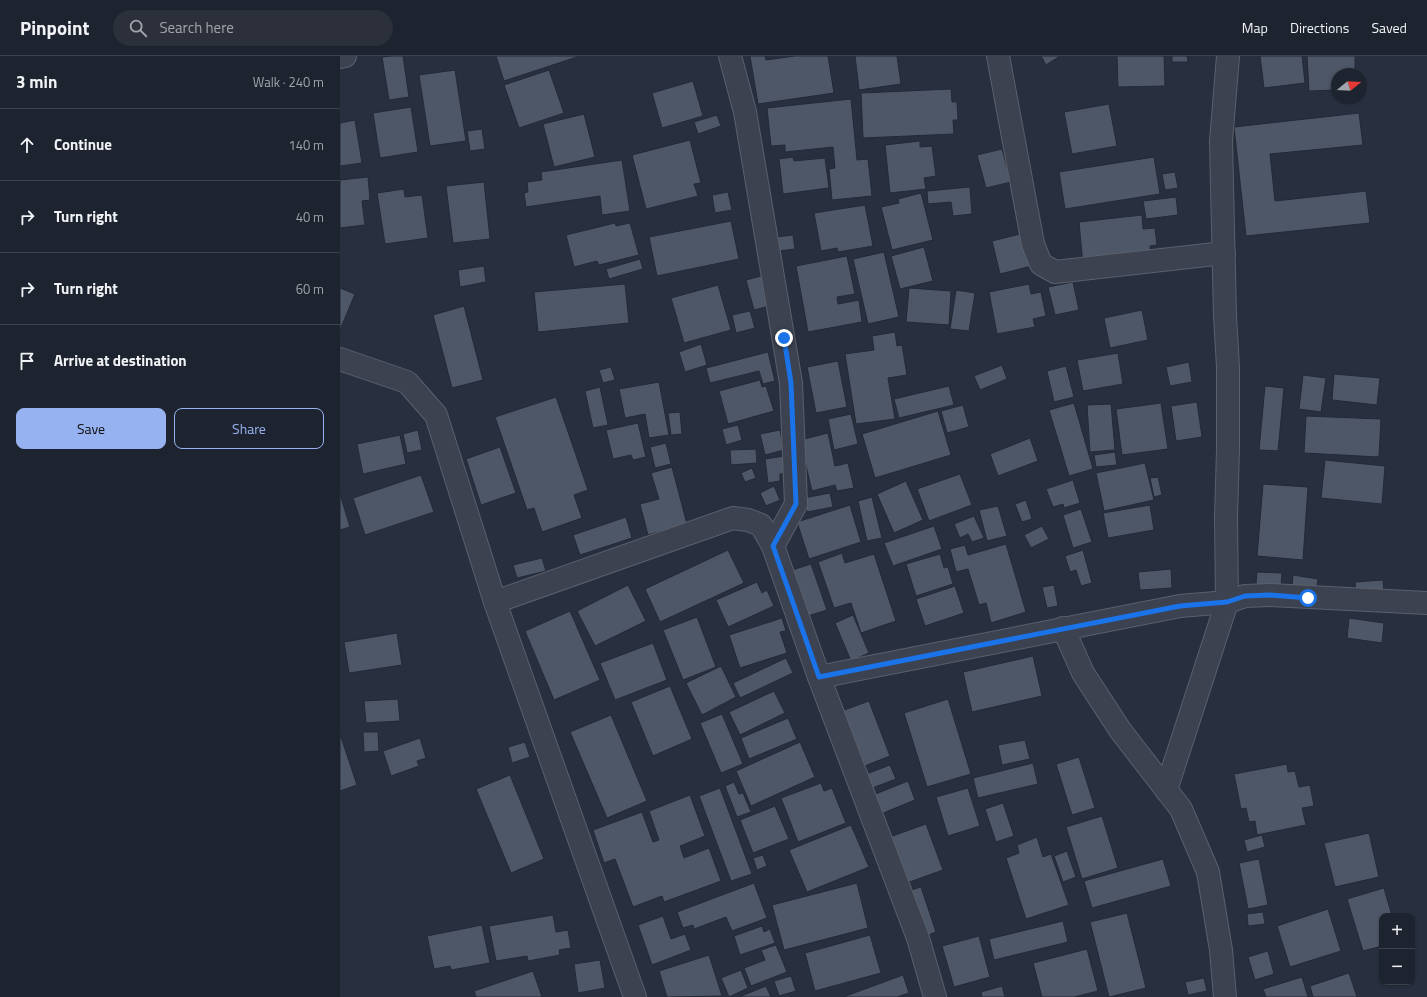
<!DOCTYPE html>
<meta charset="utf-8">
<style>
:root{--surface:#1e242f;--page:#2b303b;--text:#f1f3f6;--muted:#a1a4aa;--line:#3c414b;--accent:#97b2f0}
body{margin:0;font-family:"Titillium Web",sans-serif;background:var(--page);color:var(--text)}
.controls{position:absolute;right:12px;bottom:12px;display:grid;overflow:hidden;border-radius:8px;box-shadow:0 1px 3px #0004}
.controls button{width:36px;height:36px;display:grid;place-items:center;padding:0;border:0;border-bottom:1px solid var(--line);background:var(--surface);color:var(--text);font:20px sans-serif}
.compass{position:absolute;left:991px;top:12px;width:36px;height:36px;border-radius:50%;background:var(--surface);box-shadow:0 1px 3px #0004;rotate:72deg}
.stop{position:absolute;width:12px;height:12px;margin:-9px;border:3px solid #1a73e8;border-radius:50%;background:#fff}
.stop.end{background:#1a73e8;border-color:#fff;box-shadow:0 1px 4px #0008}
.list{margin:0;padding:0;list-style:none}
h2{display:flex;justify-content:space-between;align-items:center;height:52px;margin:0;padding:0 16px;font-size:17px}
h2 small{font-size:13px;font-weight:400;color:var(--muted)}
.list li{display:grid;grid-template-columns:26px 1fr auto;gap:12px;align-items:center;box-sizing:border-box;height:72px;padding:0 16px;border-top:1px solid var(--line)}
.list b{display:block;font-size:15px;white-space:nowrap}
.list em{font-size:13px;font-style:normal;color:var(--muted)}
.actions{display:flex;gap:8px;padding:12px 16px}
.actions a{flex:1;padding:9px 0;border:1px solid var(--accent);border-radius:8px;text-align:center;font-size:14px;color:var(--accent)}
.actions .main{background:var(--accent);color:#111}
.icon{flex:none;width:22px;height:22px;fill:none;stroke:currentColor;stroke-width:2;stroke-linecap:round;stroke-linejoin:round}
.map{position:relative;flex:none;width:1087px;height:941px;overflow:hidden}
header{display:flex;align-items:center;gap:24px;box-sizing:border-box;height:56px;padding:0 20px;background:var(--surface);border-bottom:1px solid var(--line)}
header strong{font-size:19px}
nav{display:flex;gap:22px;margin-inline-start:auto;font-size:14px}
.search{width:280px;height:36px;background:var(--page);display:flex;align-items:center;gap:10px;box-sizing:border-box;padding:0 14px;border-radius:22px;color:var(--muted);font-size:15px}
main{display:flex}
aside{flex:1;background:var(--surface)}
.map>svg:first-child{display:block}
</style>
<header>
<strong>Pinpoint</strong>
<div class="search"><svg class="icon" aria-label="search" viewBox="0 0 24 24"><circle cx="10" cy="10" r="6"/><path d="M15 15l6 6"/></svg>Search here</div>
<nav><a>Map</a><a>Directions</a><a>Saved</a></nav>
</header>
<main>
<aside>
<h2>3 min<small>Walk · 240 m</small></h2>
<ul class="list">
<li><svg class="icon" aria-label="ahead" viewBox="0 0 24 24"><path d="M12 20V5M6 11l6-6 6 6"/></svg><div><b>Continue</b></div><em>140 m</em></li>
<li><svg class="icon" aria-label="right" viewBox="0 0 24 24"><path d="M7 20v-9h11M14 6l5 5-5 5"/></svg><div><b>Turn right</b></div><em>40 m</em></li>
<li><svg class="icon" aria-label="right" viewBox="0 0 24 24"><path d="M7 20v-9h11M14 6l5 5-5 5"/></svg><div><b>Turn right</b></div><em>60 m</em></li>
<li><svg class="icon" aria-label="arrive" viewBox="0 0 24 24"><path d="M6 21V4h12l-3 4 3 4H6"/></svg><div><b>Arrive at destination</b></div></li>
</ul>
<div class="actions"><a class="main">Save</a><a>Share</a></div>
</aside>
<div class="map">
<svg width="1087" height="941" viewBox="0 0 1087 941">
<rect width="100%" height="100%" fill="#28303f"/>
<!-- building -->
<g fill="#4e5767" stroke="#232936">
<path d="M52,0H63L69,41L49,44L42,1Z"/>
<path d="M156,0H236L237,1L164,25Z"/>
<path d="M410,0H425L426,4L455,0H488L494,37L418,48Z"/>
<path d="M515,0H557L561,28L519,34Z"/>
<path d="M701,0H720L706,9Z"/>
<path d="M777,0H824L825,30L778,31Z"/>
<path d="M832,0H847L848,6H832Z"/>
<path d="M920,0H962L965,27L924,32Z"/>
<path d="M967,0H1015V18H997V34L969,35Z"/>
<path d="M115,14L126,85L90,90L79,19Z"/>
<path d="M209,14L224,57L179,72L164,29Z"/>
<path d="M353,25L363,60L322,72L312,37Z"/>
<path d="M611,33L612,46H617L618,64H613L614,78L523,82L521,37Z"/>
<path d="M511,43L517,104L528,103L532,140L492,144L489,113L495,112L493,91L445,96V89L431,90L427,52Z"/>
<path d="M769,48L777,90L732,98L724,56Z"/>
<path d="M71,51L78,96L40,102L33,57Z"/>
<path d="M1019,57L1023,89L930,98L935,145L1026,135L1030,167L906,180L894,71Z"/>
<path d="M244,58L255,101L214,111L203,68Z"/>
<path d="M377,59L381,70L358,78L354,66Z"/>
<path d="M15,64L22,107L0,110V67Z"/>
<path d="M142,73L145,93L130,95L127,75Z"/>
<path d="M350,84L361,127L354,128L358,140L306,153L292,99Z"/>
<path d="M580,85V91L592,90L596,120L584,122L586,133L550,137L545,89Z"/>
<path d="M662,93L671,126L646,132L637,99Z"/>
<path d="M453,101L454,105L485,102L489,132L443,138L439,103Z"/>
<path d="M814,101L820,138L725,153L719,116Z"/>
<path d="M282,104L290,155L262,159L260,140L186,151L184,137L188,136L187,126L202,124L201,116Z"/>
<path d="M835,116L838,132L825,134L822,118Z"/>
<path d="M28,121L30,144L22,145L25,169L0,172V124Z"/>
<path d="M144,126L150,183L113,187L106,130Z"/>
<path d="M630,131L632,158L613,160L611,146L588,148L587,135Z"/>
<path d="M64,133L65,141L82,139L88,182L45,188L37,137Z"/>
<path d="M388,136L392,154L375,157L372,139Z"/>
<path d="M581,137L593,184L552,194L541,151L559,147L558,143Z"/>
<path d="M836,141L838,159L806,163L803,145Z"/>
<path d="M525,149L533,190L498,196L497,192L481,195L474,157Z"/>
<path d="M802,159L803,173L815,172L817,189L810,190L811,201L743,209L739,166Z"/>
<path d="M391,165L399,203L317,220L309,181Z"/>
<path d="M275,167L276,170L290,167L299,199L259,209L257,205L234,211L226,179Z"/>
<path d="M684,177L692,210L660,218L652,185Z"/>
<path d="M453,179L455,193L438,195L436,181Z"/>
<path d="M584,191L593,225L560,233L551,200Z"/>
<path d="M544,196L559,261L528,268L513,203Z"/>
<path d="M507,200L515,238L497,241L498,248L519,244L522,266L468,276L456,210Z"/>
<path d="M300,203L303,213L269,223L266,213Z"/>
<path d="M144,210L146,226L120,231L118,214Z"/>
<path d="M425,219L433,249L414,254L406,224Z"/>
<path d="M733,226L739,254L715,259L708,231Z"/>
<path d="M285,228L289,267L198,276L194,236Z"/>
<path d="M689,228L691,238L701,236L706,260L693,263L695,271L657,278L649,236Z"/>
<path d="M378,229L391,274L344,287L331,242Z"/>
<path d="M0,232L15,238L0,274Z"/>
<path d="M569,232L611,235L609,269L566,266Z"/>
<path d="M616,234L635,237L629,275L610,273Z"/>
<path d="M124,250L143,324L112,332L93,259Z"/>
<path d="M802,254L808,284L770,292L764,262Z"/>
<path d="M410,255L415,272L396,277L392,259Z"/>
<path d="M555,276L557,290L562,289L567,319L548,322L555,363L516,368L505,298L534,294L532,280Z"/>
<path d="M361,288L367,309L345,316L339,296Z"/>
<path d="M428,296L435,325L423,328L419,315L370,327L366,312Z"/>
<path d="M778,297L783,328L743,335L737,304Z"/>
<path d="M498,305L507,351L476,357L467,311Z"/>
<path d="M849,306L852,326L830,330L826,311Z"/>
<path d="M662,309L667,323L640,334L634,320Z"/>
<path d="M726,310L734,341L714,346L707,315Z"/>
<path d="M271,311L275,324L263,327L259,314Z"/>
<path d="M994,318L1040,322L1037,349L992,344Z"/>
<path d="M963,319L986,322L981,356L959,353Z"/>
<path d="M420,324L422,331L426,330L434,355L388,368L379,335Z"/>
<path d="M319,326L329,379L309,382L305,358L285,362L279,333Z"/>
<path d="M609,330L614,349L559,362L554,343Z"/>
<path d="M925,330L944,332L938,395L919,394Z"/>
<path d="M260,331L268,369L253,372L245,335Z"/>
<path d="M216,341L248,434L234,439L242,462L202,476L194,452L187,454L155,361Z"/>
<path d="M857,346L862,381L836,385L831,350Z"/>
<path d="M734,347L753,413L729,420L709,354Z"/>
<path d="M821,347L828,393L782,399L776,353Z"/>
<path d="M771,348L775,394L750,396L747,349Z"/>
<path d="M623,349L629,371L607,377L601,355Z"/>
<path d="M598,355L611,399L535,422L522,378Z"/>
<path d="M340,356L342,378L331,379L328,357Z"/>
<path d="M511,358L518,388L494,394L488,363Z"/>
<path d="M966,360L1041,363L1039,401L964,397Z"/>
<path d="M298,367L306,401L293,404L291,399L273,403L266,374Z"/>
<path d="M398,369L402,384L386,389L382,373Z"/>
<path d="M78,374L82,394L67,397L63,378Z"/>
<path d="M440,374L444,394L425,399L420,378Z"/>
<path d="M488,377L495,410L508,407L514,432L497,435L495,429L472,435L460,384Z"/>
<path d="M60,379L66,408L23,418L17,388Z"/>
<path d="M690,382L698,405L658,420L650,398Z"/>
<path d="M326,387L331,408L315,412L310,391Z"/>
<path d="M160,391L176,437L141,449L126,403Z"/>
<path d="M416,393L417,407L391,409L390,394Z"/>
<path d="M775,396L777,409L756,411L754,399Z"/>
<path d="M445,400L447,417L440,418V425L428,427L425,403Z"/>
<path d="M985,404L1045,410L1042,448L981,442Z"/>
<path d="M805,407L814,444L764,455L756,417Z"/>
<path d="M332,411L347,468L308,479L300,448L319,443L311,417Z"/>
<path d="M412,412L416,422L405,426L401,417Z"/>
<path d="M620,418L632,449L589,465L577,433Z"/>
<path d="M81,419L94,456L25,479L13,442Z"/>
<path d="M818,421L822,439L814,441L810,422Z"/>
<path d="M733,424L740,447L724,452L723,448L713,451L706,433Z"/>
<path d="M566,425L583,464L554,477L537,438Z"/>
<path d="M923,428L968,431L963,504L917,500Z"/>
<path d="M434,430L440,444L426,450L420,437Z"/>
<path d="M490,437L493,451L467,456L464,442Z"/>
<path d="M0,438L10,471L0,474Z"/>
<path d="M532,441L542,482L527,485L518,445Z"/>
<path d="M686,444L692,463L682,466L675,448Z"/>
<path d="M510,449L521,486L469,503L457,466Z"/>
<path d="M810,449L814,474L768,482L763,457Z"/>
<path d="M658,450L667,480L647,485L639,454Z"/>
<path d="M741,453L752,486L733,492L723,459Z"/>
<path d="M634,460L644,482L632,486L628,478L620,482L614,468Z"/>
<path d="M286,461L292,482L240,499L233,479Z"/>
<path d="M594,470L602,493L553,510L544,487Z"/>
<path d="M702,470L709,483L691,492L684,479Z"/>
<path d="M666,488L686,556L651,567L646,547L639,549L628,513L616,516L610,493L625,489L628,499Z"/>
<path d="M388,494L404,527L320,566L305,533Z"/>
<path d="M743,494L752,527L741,530L736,514L730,516L725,500Z"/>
<path d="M502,497L505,507L534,498L556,565L521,577L511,547L494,552L478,506Z"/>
<path d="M600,498L604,512L608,511L613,528L576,540L566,508Z"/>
<path d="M202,502L206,515L177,522L173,509Z"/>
<path d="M471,508L487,554L465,561L449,515Z"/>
<path d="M831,513L832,532L800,534L798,516Z"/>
<path d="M917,516L942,517L941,531L916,529Z"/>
<path d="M953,519L978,523L976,536L952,533Z"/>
<path d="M1043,524L1044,536L1016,538L1015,526Z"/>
<path d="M417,526L422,537L427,534L434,550L388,571L376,544Z"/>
<path d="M288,529L306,565L255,590L237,555Z"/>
<path d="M714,529L718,550L707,552L702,531Z"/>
<path d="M615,530L624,557L585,570L576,543Z"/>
<path d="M230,555L260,624L214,644L185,575Z"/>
<path d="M513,559L529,597L511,605L495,567Z"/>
<path d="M357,561L376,611L343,624L323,574Z"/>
<path d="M442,562L446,575L440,576L447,597L400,612L389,579Z"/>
<path d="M1009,562L1044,567L1042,587L1007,582Z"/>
<path d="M57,577L62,609L9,617L4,586Z"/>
<path d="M313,587L327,624L275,644L260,607Z"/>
<path d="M693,600L702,640L632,656L623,616Z"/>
<path d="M446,602L453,617L400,642L393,627Z"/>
<path d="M381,610L396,641L362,659L346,627Z"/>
<path d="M330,630L352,683L313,700L291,646Z"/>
<path d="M434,635L445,657L400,679L389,656Z"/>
<path d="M58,643L60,665L26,667L24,645Z"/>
<path d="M608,643L631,718L587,731L564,657Z"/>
<path d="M529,645L550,700L517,713L496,657Z"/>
<path d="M382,658L403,708L381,717L360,667Z"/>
<path d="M271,659L307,745L267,762L230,676Z"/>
<path d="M448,662L457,683L409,703L401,682Z"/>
<path d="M23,676H38L39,695L24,696Z"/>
<path d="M0,678L17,729L0,735Z"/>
<path d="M80,682L86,702L77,705L79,710L51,720L43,695Z"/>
<path d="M685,684L690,703L662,709L658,689Z"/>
<path d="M185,686L190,701L172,707L168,691Z"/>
<path d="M460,686L475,721L411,750L396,715Z"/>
<path d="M739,701L755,752L732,759L716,708Z"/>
<path d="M693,707L698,728L638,742L633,722Z"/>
<path d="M947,708L948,716L955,715L959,731L970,729L974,750L962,752L966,769L917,779L915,765L909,766L906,752L901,753L894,718Z"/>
<path d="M550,709L556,723L527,734L521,720Z"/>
<path d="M170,719L204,803L171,817L136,733Z"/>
<path d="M568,725L575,744L536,760L528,741Z"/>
<path d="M394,726L399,738L403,737L411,756L397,761L385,730Z"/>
<path d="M481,727L484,735L492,732L506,767L458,786L441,742Z"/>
<path d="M380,732L412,818L391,825L359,740Z"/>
<path d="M628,732L640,770L608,780L596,741Z"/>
<path d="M350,739L365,780L340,790L344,802L369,792L381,825L324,846L322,840L293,851L275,803L264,807L253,774L302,756L313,786L319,784L309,755Z"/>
<path d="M663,747L674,780L656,786L645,753Z"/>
<path d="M435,750L449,783L413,797L400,764Z"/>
<path d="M762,760L778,812L742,823L726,771Z"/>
<path d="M586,768L603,814L564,828L547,782Z"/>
<path d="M511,769L529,811L467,836L449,794Z"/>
<path d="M1029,777L1039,821L995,831L984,787Z"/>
<path d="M922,779L925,791L907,796L904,784Z"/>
<path d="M697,781L703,801L711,798L729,849L686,863L666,802L679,797L677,789Z"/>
<path d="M727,795L736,821L723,826L714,800Z"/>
<path d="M423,799L427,810L417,814L413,802Z"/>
<path d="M823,803L831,830L752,852L744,825Z"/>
<path d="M919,803L928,849L908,853L899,807Z"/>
<path d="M414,827L427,862L392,875L386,861L354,873L353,869L343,872L337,856Z"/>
<path d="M517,827L528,872L444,894L432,849Z"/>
<path d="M581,831L596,876L583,881L568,835Z"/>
<path d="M1044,832L1052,860H1042V890L1023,895L1007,843Z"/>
<path d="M988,853L1001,895L950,911L937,870Z"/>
<path d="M923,856L925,868L908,870L907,858Z"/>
<path d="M787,857L806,932L769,941L750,866Z"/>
<path d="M213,859L216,876L228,874L231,892L219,894L220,899L188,905L187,900L156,905L149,870Z"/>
<path d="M323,860L331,883L345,878L351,894L312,909L298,869Z"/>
<path d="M723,865L728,886L654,904L649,883Z"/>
<path d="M142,869L150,907L111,914L110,910L94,913L87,880Z"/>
<path d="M422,870L424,876L430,873L435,887L400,899L394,880Z"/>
<path d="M530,879L541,917L475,935L465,897Z"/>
<path d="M639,880L650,921L614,931L602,890Z"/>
<path d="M436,889L447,916L411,930L404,912L425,904L421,894Z"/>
<path d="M747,893L758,935L734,941H702L693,907Z"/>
<path d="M928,895L934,918L915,924L908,901Z"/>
<path d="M369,899L382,940L327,941L319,915Z"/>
<path d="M260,904L265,932L238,937L234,908Z"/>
<path d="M401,914L408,932L389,941L381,922Z"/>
<path d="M193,915L202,941H136L134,935Z"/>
<path d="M1009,917L1017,941H973L970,930Z"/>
<path d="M563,919L569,937L557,941H503Z"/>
<path d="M451,920L456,935L439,940L434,925Z"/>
<path d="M962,921L968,941H926L923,933Z"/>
<path d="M864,922L867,935L848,939L845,926Z"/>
<path d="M426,930L431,941H399Z"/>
<path d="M662,930L665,941H642L641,936Z"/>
</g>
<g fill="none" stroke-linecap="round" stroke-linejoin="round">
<!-- minor casing -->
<g stroke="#5a606c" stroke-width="24">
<g id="minor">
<path d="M390,0L405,56L451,327L456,448L433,490"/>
<path d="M658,0L693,188L701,208L715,216L884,197"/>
<path d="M0,1L5,0"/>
<path d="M0,303L67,326L96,359L155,546L295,941"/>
<path d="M155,546L393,462L408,464L421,469L433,490L479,621L578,882L595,941"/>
<path d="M723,572L743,617L780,674L841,753L868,816L881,894L885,941"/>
<path d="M479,621L840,550L887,546L905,540L930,539L1087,547"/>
<path d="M826,734L887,546L886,461L888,394V311L885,260L881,85L888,0"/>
</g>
</g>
<!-- minor -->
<use href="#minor" stroke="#3c424f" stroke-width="22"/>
</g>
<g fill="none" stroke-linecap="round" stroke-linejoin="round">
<!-- route -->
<path stroke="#1a73e8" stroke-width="5" d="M444,282L451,327L456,448L433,490L479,621L840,550L887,546L905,540L930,539L968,542"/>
</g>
</svg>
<div class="controls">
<button>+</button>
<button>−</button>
</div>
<svg class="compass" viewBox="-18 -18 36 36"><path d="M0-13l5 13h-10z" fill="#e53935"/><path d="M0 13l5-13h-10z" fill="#a1a4aa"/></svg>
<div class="stop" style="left:968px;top:542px"></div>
<div class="stop end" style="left:444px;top:282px"></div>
</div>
</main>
